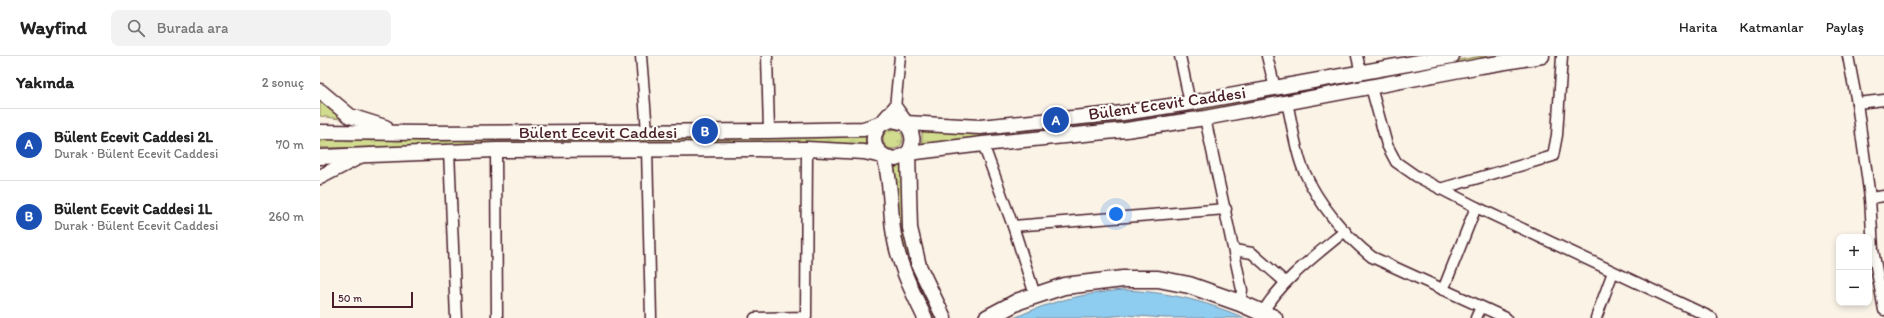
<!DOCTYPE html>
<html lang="tr">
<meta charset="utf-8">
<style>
:root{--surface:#fff;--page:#f2f2f2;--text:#222;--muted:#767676;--line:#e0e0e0;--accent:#4a1f2b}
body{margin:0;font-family:Itim,sans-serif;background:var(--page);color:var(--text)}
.controls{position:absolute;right:12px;bottom:12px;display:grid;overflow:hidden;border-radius:8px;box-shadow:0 2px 6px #0003}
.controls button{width:36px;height:36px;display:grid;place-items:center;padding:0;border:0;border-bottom:1px solid var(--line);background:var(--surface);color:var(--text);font:20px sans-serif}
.scale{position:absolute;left:12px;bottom:10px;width:81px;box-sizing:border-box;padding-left:4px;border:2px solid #4a1f2b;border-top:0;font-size:11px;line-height:14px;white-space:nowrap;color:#4a1f2b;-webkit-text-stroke:3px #fdfcf7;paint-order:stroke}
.you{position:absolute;left:796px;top:158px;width:14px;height:14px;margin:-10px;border:3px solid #fff;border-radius:50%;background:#1a73e8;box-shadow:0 0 0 6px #1a73e833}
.badge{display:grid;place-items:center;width:26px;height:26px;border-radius:50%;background:var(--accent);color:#fff;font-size:13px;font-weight:700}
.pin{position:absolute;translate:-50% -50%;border:2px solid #fff;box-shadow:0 1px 4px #0006}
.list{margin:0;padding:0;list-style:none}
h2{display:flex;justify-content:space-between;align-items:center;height:52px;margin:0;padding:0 16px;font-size:17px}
h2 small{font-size:13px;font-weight:400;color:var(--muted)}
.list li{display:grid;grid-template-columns:26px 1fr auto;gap:12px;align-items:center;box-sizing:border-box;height:72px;padding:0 16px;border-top:1px solid var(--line)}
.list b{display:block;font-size:15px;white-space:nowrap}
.list p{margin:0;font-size:13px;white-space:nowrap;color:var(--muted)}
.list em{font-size:13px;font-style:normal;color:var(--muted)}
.icon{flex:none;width:22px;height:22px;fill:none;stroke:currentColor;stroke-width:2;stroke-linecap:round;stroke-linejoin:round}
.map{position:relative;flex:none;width:1564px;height:262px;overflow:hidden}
header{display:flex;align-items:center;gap:24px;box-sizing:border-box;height:56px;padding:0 20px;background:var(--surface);border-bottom:1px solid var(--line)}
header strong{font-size:19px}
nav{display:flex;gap:22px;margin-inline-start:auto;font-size:14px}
.search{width:280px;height:36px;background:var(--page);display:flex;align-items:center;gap:10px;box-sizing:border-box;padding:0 14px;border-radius:8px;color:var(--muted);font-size:15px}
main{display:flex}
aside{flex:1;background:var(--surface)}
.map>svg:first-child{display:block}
</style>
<header>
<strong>Wayfind</strong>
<div class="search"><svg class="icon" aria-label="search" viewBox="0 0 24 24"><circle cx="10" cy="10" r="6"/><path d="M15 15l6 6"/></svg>Burada ara</div>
<nav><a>Harita</a><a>Katmanlar</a><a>Paylaş</a></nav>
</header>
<main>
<aside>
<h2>Yakında<small>2 sonuç</small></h2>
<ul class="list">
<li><span class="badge" style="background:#1a4fb4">A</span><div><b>Bülent Ecevit Caddesi 2L</b><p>Durak · Bülent Ecevit Caddesi</p></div><em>70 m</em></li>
<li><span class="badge" style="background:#1a4fb4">B</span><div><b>Bülent Ecevit Caddesi 1L</b><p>Durak · Bülent Ecevit Caddesi</p></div><em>260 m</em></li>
</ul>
</aside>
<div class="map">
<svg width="1564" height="262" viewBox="0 0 1564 262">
<defs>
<pattern id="grass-tufts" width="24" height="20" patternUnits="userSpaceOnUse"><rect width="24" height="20" fill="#d1dc8f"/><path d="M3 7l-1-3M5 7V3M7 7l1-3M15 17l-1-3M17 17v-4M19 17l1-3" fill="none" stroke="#b5bc7c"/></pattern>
</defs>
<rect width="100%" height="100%" fill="#faf3e6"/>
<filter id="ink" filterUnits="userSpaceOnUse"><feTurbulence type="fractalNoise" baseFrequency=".025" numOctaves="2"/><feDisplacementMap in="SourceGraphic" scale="8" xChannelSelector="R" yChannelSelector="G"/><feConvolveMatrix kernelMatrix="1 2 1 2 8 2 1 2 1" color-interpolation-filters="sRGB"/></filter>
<g filter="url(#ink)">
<!-- grass -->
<g fill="url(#grass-tufts)" stroke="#8e7e5d">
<path d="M1162,0H1189L872,58L787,69L602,89V75C621,76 640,77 659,77C829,70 995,28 1162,0Z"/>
<path d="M0,42L27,64L0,60Z"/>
<circle cx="573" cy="83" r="10"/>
<path d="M545,80L546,89L495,86L297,87L0,92V83Z"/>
<path d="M582,108L617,262H613L588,210L579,170L572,110Z"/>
</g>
<!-- water -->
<path fill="#8ecdef" stroke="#7387a1" d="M802,234C849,236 881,244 925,262H845L806,259L772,262H694C731,245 762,238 802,234Z"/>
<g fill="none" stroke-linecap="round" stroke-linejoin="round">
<!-- street casing -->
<g stroke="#4a1f2b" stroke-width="13">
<g id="street">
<path d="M321,0L327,75"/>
<path d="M447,0L449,75"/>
<path d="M860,0L870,47"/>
<path d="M947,0L955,32"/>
<path d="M1037,0L1041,17"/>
<path d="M1528,0L1537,47L1550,142L1553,194L1564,254"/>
<path d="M1051,31L1067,89L1076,106L1096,120L1156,151L1392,262"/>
<path d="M967,47C972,66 976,99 984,115C998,147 1025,180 1052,201L1186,262"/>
<path d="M1537,47L1564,44"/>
<path d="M575,52L580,0"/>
<path d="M885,62L922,234L920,247"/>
<path d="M663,88L693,170L715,239"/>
<path d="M327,93L331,262"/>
<path d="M176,94L177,262"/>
<path d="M129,95L136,262"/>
<path d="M1120,133L1233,100L1237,79L1242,0"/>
<path d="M1550,142L1564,140"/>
<path d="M693,170L906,153"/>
<path d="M914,194L932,197L965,226"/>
<path d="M1123,234L1156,151"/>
<path d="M942,257C963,223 995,200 1025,175"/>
<path d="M435,262L486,261L487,93"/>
<path d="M1156,262L1161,251"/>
<path d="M1276,262L1293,216"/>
</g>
</g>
<!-- secondary casing -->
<g stroke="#4a1f2b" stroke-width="17">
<g id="secondary">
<path d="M0,35L30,60L65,71"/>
<path d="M0,76L103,77L449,75L543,73L572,64L585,67L660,71L803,57L870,47L1132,0"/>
<path d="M588,97L590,172L599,210L624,262"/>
<path d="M564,100C571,124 570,149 573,173C577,205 591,233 605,262"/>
<path d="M564,100C541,83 562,67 575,52C585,67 600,79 588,97"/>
<path d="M0,101L176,94L487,93L544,96L576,103L588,97L663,88L806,74L885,62L1161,10L1222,0"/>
<path d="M0,121L37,102"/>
</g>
</g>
<!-- primary casing -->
<g stroke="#4a1f2b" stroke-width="19">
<path id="primary" d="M667,262L699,245L744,230L803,223H838L869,229L920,247L954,262"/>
</g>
<!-- street -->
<use href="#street" stroke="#fdfcf7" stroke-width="10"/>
<!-- secondary -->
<use href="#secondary" stroke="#fdfcf7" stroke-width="14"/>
<!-- primary -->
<use href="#primary" stroke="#fdfcf7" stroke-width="16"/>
</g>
</g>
<g text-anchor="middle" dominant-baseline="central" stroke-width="4" stroke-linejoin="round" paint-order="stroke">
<!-- street labels -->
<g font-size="17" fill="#4a1f2b" stroke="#fdfcf7">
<text transform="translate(847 47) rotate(-8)">Bülent Ecevit Caddesi</text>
<text x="278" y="76">Bülent Ecevit Caddesi</text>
</g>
</g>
</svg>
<div class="controls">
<button>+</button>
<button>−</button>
</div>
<div class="scale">50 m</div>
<div class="you"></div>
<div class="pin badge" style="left:736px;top:64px;background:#1a4fb4">A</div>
<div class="pin badge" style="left:385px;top:75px;background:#1a4fb4">B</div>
</div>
</main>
